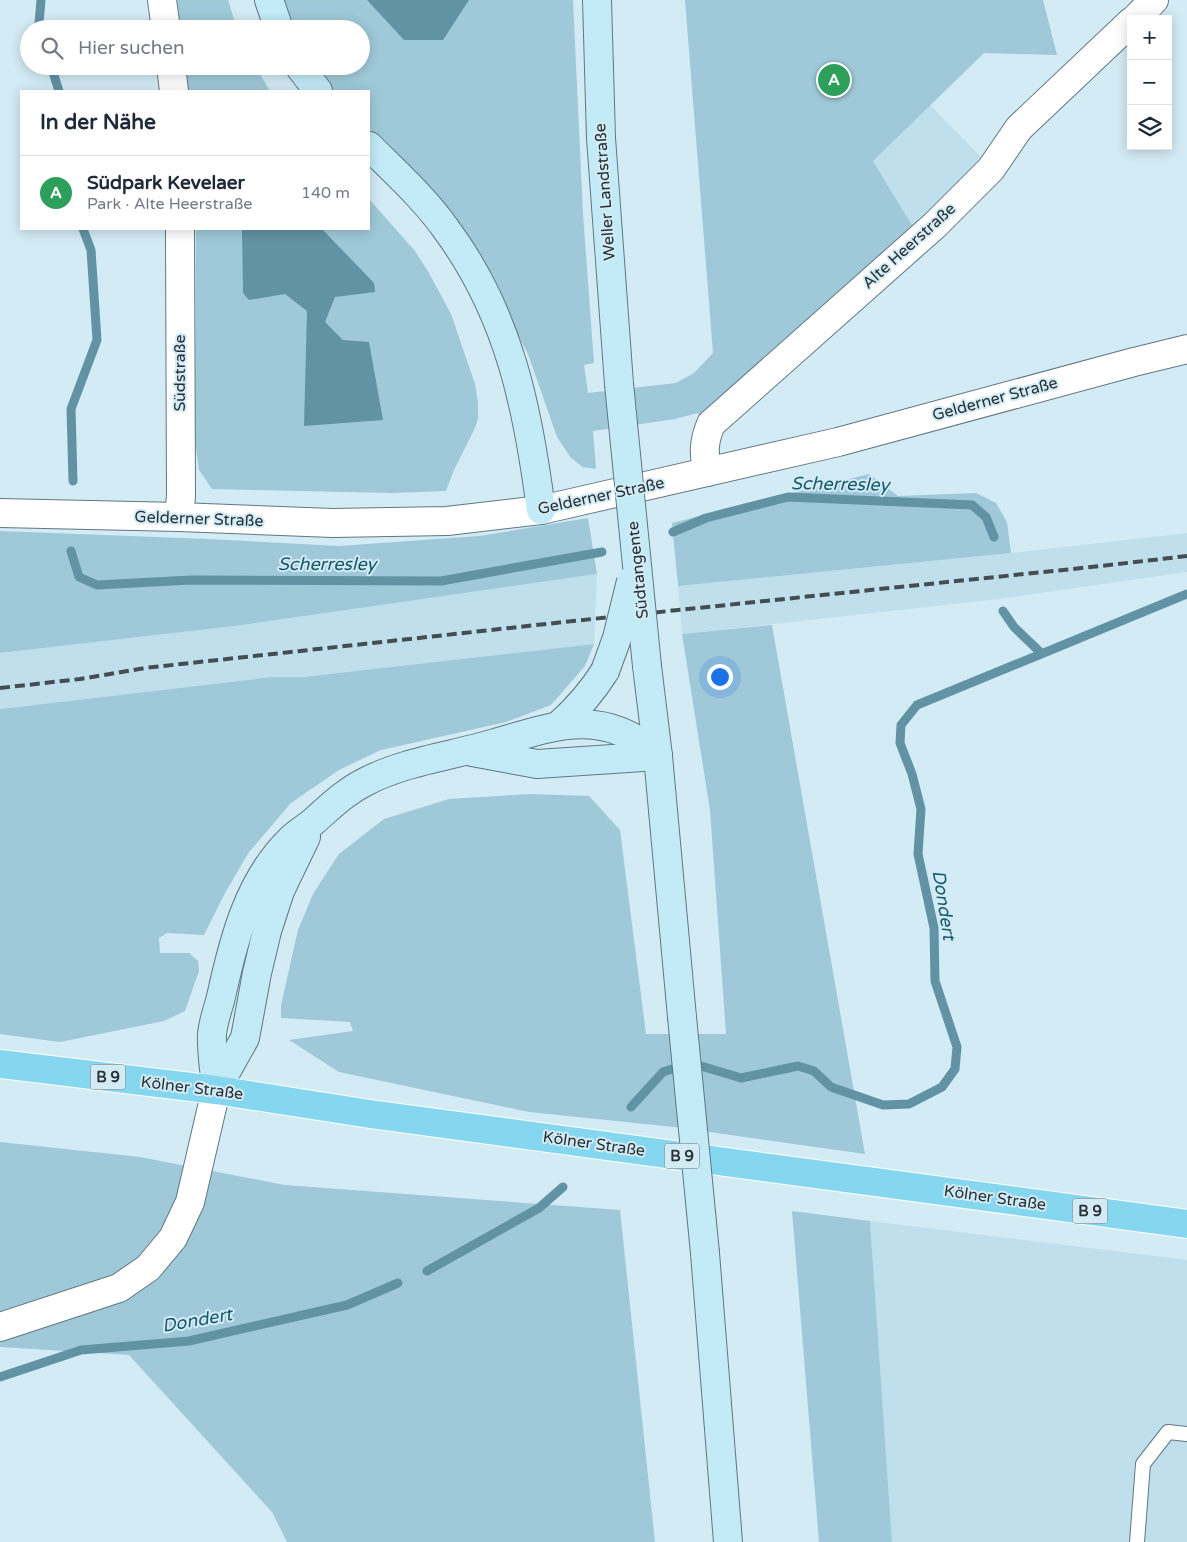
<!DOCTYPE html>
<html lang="de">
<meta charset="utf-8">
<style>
:root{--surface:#fff;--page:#f6f6f7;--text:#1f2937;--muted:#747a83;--line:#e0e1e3;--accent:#317085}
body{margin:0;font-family:"Varela Round",sans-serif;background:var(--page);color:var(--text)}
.controls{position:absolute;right:15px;top:15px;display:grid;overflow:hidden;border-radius:0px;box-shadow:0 2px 12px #0003}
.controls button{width:45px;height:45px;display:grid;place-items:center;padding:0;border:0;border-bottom:1px solid var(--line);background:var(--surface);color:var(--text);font:25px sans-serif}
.you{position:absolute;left:719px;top:676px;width:18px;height:18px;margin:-12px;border:4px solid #fff;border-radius:50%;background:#1a73e8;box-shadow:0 0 0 8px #1a73e833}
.badge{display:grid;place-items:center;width:32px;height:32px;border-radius:50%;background:var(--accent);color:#fff;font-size:16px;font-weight:700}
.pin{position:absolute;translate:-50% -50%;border:2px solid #fff;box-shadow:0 1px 5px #0006}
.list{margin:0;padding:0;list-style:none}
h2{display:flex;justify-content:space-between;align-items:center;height:65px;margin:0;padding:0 20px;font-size:21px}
h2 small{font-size:16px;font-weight:400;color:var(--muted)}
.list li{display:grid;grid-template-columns:32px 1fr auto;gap:15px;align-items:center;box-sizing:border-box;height:75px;padding:0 20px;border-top:1px solid var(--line)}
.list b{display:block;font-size:19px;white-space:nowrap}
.list p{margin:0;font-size:16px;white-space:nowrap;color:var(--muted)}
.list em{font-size:16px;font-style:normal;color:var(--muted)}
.icon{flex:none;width:28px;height:28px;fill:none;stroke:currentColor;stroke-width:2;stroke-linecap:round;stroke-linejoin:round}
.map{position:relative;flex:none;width:1187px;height:1542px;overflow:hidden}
.search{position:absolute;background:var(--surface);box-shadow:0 2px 12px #0003;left:20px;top:20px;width:350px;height:55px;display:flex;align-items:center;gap:12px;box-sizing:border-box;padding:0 18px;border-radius:28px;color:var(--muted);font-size:19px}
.panel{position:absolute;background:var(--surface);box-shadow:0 2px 12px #0003;left:20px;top:90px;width:350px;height:140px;border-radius:0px}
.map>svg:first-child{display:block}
</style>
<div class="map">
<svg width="1187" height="1542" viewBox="0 0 1187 1542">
<rect width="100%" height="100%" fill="#d3ebf5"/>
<!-- built -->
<g fill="#bfdfec">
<path d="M930,105L982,158L913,227L873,161Z"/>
<path d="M1187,533V572L998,599L682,634L678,586L1011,553Z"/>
<path d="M597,574L594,644L303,677H272L0,709V653L235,626Z"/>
<path d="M870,1221L1187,1260V1542H892Z"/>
</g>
<!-- green -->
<g fill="#9fc9d8">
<path d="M177,0H228L237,29H180Z"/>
<path d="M284,0H573L583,214L594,363L584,365L588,393L676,383L694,373L713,353L685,0H1043L1057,55L984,53L873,161L913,227L702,425L698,413L675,419L593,431L596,469L583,467L571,458L557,437L528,354L514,328L491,275L452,215L397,156L369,129V91H334L315,66H361V29H295Z"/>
<path d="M185,66H255L270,91H188Z"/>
<path d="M369,199L415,251L429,273L451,314L475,384L478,402V419L474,430L454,470L446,491L391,493L212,489L199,470L195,441L196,229H369Z"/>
<path d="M869,474L898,496L976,493L996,503L1007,522L1011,553L678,586L672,523Z"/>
<path d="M588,518L597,574L235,626L0,653V531L208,539L339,546L479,536Z"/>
<path d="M772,625L865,1154L674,1127L529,1112L339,1072L289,1040L353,1031L350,1022L281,1018V1005L298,930L313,894L339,854L384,819L449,799L529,794L589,796L620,830L646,1034H726L710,810L682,634Z"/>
<path d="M594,644L585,666L551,705L506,722L381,750L339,770L291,803L249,852L225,893L204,935L167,933L159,938L160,953H189L198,961L199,971L185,1011L164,1021L60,1042L0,1034V709L272,677H303Z"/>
<path d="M0,1142L140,1157L285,1185L620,1210L655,1542H287L272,1512L129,1355L0,1347Z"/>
<path d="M792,1211L870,1221L892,1542H819Z"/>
</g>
<!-- water -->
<g fill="#6193a5">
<path d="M367,0H469L443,40H404Z"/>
<path d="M242,229H322L374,283L375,292L335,297L325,322L343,340L369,342L383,420L304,426L307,311L285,294L249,300L243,293Z"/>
</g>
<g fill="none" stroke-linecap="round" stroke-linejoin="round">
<!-- stream -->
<g stroke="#6193a5" stroke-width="9">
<path d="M40,29L39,23L41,0"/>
<path d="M51,66L59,91"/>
<path d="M73,481L71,409L97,340L91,250L83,229"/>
<path d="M673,532L706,518L788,497L972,505L986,517L994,537"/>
<path d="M71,551L79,577L97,585L191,580L441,581L602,552"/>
<path d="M1003,611L1014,627L1041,653"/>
<path d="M631,1107L663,1072L691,1063L741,1078L798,1066L814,1071L831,1087L883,1105L909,1104L942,1087L955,1069L957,1047L935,981L934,928L918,854L921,809L912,774L900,743L901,725L917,705L1187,594"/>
<path d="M427,1271L539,1208L563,1187"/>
<path d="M0,1377L81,1350L189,1341L347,1305L398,1283"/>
</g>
<!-- service casing -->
<g stroke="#617780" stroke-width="16">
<path id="service" d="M1137,1542L1143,1464L1168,1432L1187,1434"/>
</g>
<!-- minor casing -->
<g stroke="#617780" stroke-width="30">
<g id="minor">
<path d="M162,0L166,29"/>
<path d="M1135,19L1154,0"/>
<path d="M171,66L174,91"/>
<path d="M707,472C704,452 703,443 711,424L935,225L991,169L1019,128L1131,22"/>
<path d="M0,513L179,517L333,523L447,521L541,510L838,442L1134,362L1187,349"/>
<path d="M179,517L181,496L180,229"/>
<path d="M0,1327L119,1288L148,1268L173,1238L190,1202L216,1090"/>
</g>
</g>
<!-- secondary casing -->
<g stroke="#617780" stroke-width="30">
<g id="secondary">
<path d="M269,0L279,29"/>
<path d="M597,0L601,138L619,384"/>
<path d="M299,66L318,91"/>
<path d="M369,146C395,172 424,198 446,229C509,314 528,408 541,510"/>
<path d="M647,666L658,756L682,1017"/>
<path d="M559,725C577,709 592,692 605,671"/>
<path d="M472,752L537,764L658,756"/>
<path d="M216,1090C215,1072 211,1052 212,1034C213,1022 218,1009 221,997C233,942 248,881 290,840C297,833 306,828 314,821C330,807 345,792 365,782C405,761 452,756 495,743C556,725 605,707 658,756"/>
<path d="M216,1090L245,1038L257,973L267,931L280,891L306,837"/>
<path d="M705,1253L728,1542"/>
</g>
</g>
<!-- primary casing -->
<g stroke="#fff" stroke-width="30">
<path id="primary" d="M0,1064L216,1090L370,1114L1187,1224"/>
</g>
<!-- service -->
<use href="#service" stroke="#fff" stroke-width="14"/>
<!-- minor -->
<use href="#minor" stroke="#fff" stroke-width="28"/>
<!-- secondary -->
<use href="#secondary" stroke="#c2ebf7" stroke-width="28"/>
<!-- primary -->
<use href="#primary" stroke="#84d7ef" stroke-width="28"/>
<!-- rail -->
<path stroke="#434e53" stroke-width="4" stroke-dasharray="10 5" stroke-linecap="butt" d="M0,688L80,679L145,668L573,621L1101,566L1187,556"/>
<!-- secondary-bridge casing -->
<g stroke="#617780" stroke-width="30" stroke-linecap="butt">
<g id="secondary-bridge">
<path d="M619,384L647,666"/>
<path d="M605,671L617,638L631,581"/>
<path d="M682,1017L705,1253"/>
</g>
</g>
<!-- secondary-bridge -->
<use href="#secondary-bridge" stroke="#c2ebf7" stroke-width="28"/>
</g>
<g text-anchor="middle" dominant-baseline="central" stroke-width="4" stroke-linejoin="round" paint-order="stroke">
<!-- shield labels -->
<g fill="#d3ebf5" stroke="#5b696f" stroke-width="1">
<rect x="90.5" y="1064.5" width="35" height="25" rx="4"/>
<rect x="664.5" y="1143.5" width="35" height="25" rx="4"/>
<rect x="1072.5" y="1198.5" width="35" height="25" rx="4"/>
</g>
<g font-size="15" font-weight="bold" fill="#283135">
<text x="108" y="1077">B 9</text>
<text x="682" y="1156">B 9</text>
<text x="1090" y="1211">B 9</text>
</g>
<!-- street labels -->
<g font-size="16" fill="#283135" stroke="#d3ebf5">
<text transform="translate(605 192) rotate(-94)">Weller Landstraße</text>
<text transform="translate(909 246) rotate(-42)">Alte Heerstraße</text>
<text transform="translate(180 373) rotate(-90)">Südstraße</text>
<text transform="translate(995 399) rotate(-15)">Gelderner Straße</text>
<text transform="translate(601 496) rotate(-12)">Gelderner Straße</text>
<text transform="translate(199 519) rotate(2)">Gelderner Straße</text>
<text transform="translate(638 570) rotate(-96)">Südtangente</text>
<text transform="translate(192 1088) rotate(7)">Kölner Straße</text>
<text transform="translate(594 1144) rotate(8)">Kölner Straße</text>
<text transform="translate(995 1198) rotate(8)">Kölner Straße</text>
</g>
<!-- water labels -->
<g font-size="18" font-style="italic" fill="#16596d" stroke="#d3ebf5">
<text transform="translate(840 484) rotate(1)">Scherresley</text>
<text x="327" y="564">Scherresley</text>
<text transform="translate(944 905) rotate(81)">Dondert</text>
<text transform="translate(197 1320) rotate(-10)">Dondert</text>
</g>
</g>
</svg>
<div class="controls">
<button>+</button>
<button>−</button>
<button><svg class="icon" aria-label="layers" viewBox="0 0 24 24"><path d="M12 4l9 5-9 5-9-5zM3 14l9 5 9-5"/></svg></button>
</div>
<div class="you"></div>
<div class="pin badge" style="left:834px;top:80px;background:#2e9e5b">A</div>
<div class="search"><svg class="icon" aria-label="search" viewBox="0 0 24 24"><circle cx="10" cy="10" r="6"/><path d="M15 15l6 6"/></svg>Hier suchen</div>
<section class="panel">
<h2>In der Nähe<small></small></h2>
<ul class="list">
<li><span class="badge" style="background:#2e9e5b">A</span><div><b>Südpark Kevelaer</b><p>Park · Alte Heerstraße</p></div><em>140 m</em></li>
</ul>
</section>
</div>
